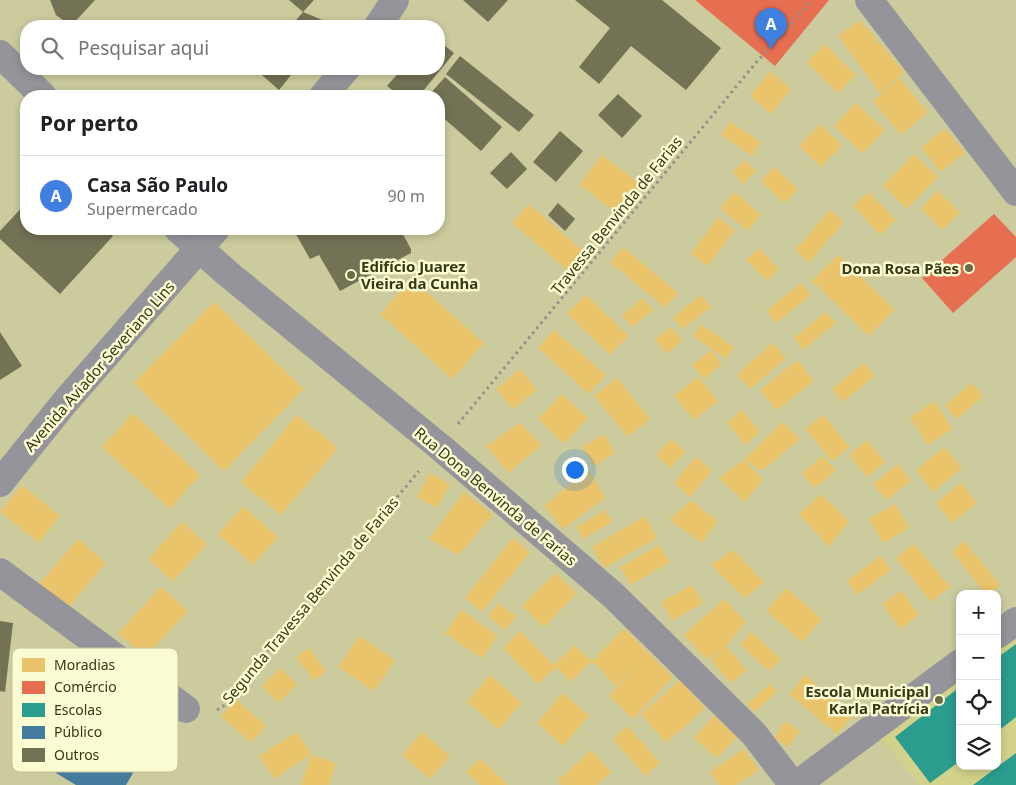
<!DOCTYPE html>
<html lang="pt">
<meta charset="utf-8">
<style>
:root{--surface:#fff;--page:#f6f6f6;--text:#202124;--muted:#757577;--line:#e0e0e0;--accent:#6c6b45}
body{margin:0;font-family:"Noto Sans",sans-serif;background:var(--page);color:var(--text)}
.controls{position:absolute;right:15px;bottom:15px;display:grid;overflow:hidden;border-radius:10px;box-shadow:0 2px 8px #0003}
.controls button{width:45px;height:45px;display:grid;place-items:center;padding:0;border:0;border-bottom:1px solid var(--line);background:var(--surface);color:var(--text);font:25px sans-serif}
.you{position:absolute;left:574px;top:469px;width:18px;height:18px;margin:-12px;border:4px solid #fff;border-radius:50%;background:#1a73e8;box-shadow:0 0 0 8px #1a73e833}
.badge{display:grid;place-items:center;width:32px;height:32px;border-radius:50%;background:var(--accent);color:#fff;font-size:16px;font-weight:700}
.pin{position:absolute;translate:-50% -41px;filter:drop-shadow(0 1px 2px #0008)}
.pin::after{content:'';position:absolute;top:26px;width:18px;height:15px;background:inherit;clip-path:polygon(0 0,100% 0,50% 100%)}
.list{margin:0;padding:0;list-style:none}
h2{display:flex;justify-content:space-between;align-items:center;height:65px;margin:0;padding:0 20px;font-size:21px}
h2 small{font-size:16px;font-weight:400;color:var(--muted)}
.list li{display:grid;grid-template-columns:32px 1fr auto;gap:15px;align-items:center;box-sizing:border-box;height:80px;padding:0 20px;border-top:1px solid var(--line)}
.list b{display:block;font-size:19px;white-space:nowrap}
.list p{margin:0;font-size:16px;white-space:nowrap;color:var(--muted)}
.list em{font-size:16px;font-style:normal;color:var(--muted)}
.icon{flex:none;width:28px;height:28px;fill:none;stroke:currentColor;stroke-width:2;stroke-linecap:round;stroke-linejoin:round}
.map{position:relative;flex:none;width:1016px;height:785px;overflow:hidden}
.search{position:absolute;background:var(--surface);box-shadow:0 2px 8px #0003;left:20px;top:20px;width:425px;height:55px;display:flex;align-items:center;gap:12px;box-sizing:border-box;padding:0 18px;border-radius:20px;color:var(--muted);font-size:19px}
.panel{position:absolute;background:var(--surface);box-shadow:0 2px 8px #0003;left:20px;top:90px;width:425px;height:145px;border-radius:20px}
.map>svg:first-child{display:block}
</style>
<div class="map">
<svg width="1016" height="785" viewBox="0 0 1016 785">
<rect width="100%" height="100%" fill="#cbcb9e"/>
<!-- built -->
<path fill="#d3d28a" d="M1016,626V785H920L876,732L960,668V766H997V640Z"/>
<!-- homes -->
<g fill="#e9c46a">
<path d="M860,20L904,72L880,93L838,36Z"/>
<path d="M825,44L856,75L838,93L807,62Z"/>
<path d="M770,71L791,89L771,114L750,96Z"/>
<path d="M899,78L928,112L901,135L873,101Z"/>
<path d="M856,103L885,130L862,153L834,126Z"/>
<path d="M730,122L761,142L752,156L721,135Z"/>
<path d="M820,124L842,145L821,167L799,146Z"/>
<path d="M945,129L965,153L940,172L921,147Z"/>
<path d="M914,154L938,177L907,209L883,186Z"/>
<path d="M602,155L642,185L619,214L579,185Z"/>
<path d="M745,160L756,171L743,184L733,172Z"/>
<path d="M774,167L798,189L784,203L761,181Z"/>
<path d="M938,191L960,213L942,230L921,208Z"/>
<path d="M734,192L761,214L748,231L720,208Z"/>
<path d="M869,192L896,220L880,235L853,206Z"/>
<path d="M529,204L583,251L567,270L512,223Z"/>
<path d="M830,210L844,222L809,263L795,250Z"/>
<path d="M718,217L735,230L708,266L691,254Z"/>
<path d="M623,247L678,293L665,308L610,262Z"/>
<path d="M759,248L779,269L767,281L746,260Z"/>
<path d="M838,255L895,310L869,336L812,281Z"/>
<path d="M412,279L484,343L452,379L380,314Z"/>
<path d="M801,283L811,295L776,323L766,311Z"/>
<path d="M586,295L629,336L610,355L567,314Z"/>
<path d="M701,295L711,307L682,329L673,318Z"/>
<path d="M643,298L653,310L632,327L622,315Z"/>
<path d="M214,302L304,389L224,471L134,383Z"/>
<path d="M826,312L836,323L803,350L794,338Z"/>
<path d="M701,324L734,347L726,359L693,336Z"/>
<path d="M671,327L682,341L667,354L655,340Z"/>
<path d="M554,330L606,375L589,394L538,348Z"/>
<path d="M772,343L786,358L750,389L737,375Z"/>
<path d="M711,350L722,364L704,379L692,365Z"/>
<path d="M797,360L814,381L777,410L760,390Z"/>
<path d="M864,363L875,376L843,402L832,389Z"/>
<path d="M520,369L537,390L513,409L496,389Z"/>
<path d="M698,377L718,401L694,420L674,396Z"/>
<path d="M617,378L650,419L628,437L594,396Z"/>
<path d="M972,383L983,397L956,419L945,405Z"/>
<path d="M562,394L588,418L564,444L538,419Z"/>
<path d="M935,401L952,429L928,445L910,417Z"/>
<path d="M742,410L760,432L745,445L727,422Z"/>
<path d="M133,413L200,475L170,509L102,447Z"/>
<path d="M297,415L338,448L281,515L241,482Z"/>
<path d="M823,415L850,447L832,461L805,429Z"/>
<path d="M782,422L800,439L762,471L744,460Z"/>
<path d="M520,423L542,445L508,473L486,446Z"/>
<path d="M604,434L615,453L594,466L582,447Z"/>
<path d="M671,439L686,452L670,468L656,455Z"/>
<path d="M867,440L885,462L867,477L849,455Z"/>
<path d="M944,447L962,468L933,492L916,470Z"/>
<path d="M823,456L836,471L814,488L802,473Z"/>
<path d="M696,457L712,471L690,497L674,483Z"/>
<path d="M744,460L763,480L744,502L719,478Z"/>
<path d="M898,464L911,481L886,500L873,484Z"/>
<path d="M588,469L605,498L563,529L544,506Z"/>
<path d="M430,473L450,484L437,508L417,497Z"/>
<path d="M961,483L977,503L952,523L936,503Z"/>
<path d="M22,485L60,516L39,543L0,512Z"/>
<path d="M464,492L493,515L459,555L429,539Z"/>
<path d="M821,494L849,522L829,547L799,514Z"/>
<path d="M691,500L717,521L702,543L669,520Z"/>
<path d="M895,504L909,528L883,543L869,519Z"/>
<path d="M243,506L278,537L253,565L218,534Z"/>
<path d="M605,510L612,522L583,539L576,527Z"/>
<path d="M645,516L657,538L604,568L592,547Z"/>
<path d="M182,522L207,544L173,582L148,559Z"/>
<path d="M513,538L530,552L482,612L465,598Z"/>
<path d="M78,539L106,563L67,609L39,584Z"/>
<path d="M964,541L1000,585L990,594H986L952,552Z"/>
<path d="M914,544L950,587L931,602L896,558Z"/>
<path d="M659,545L670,562L631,585L620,567Z"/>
<path d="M733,550L764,582L745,598L711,565Z"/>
<path d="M880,556L891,570L857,595L847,581Z"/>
<path d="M555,573L577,593L544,627L522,606Z"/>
<path d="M692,585L703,603L672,621L661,602Z"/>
<path d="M161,587L188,611L145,657L118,633Z"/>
<path d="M786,588L822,619L802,642L766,611Z"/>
<path d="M901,591L919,615L900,629L882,604Z"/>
<path d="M724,599L746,622L726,646L747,670L731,683L710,659L725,647L706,659L684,635Z"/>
<path d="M498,603L516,616L505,630L488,616Z"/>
<path d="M461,610L498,636L482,658L445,633Z"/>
<path d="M624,629L673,677L633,719L609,696L637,666L616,686L592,661L571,682L556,667L538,684L503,648L520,631L554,665L574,645L592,661Z"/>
<path d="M751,632L781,659L769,671L740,645Z"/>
<path d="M359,636L395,660L374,691L338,667Z"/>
<path d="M309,648L326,671L314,681L296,657Z"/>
<path d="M281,668L297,685L278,703L262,686Z"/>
<path d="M490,675L522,703L499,729L467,702Z"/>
<path d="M805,675L853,715L837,734L789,694Z"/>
<path d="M680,680L705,709L666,743L641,714Z"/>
<path d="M770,684L777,691L755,712L747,704Z"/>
<path d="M563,693L589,716L563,746L537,723Z"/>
<path d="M236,699L266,726L251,743L221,716Z"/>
<path d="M714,716L737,737L717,758L694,738Z"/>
<path d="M785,721L800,731L788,747L774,738Z"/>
<path d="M628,726L660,763L645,776L613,739Z"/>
<path d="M297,732L311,754L336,764L329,785H301L311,754L274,779L259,756Z"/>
<path d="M422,732L450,756L430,779L402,755Z"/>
<path d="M744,749L759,770L736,785H719L710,772Z"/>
<path d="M591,750L611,772L597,785H561L557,781Z"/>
<path d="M480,758L508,785H480L466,772Z"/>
</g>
<!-- shops -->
<g fill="#e76f51">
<path d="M695,0H829L775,66Z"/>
<path d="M994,214L1016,237V257L953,313L922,278Z"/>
</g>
<!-- schools -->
<g fill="#2a9d8f">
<path d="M1016,644V717L997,732V658Z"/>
<path d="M960,687V761L930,783L895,737Z"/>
<path d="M1016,753V785H973Z"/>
</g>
<!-- public -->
<path fill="#457b9d" d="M102,695L159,728L126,785H76L56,773Z"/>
<!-- building -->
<g fill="#737255">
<path d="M50,0H95L71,26L56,15Z"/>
<path d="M289,0H314L303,12Z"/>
<path d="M463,0H508L488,22Z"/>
<path d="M575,0H662L721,48L686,90L631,46L599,84L579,67L610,28Z"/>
<path d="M303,12L332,24L330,26H291Z"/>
<path d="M439,41L454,53L419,96H400L387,86L402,69H439Z"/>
<path d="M460,56L534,115L519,132L446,74Z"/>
<path d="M255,69H296L279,90Z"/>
<path d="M445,77L502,127L481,151L439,114V96H428Z"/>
<path d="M618,94L642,116L622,138L598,115Z"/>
<path d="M560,131L583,151L556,182L533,162Z"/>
<path d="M511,152L527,169L507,189L490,173Z"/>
<path d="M26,203V229H105L113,236L60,294L0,239V231Z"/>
<path d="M558,203L575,219L565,231L548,215Z"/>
<path d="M293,229H383L387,235L400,229L411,249V253L340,291L319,255L310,259Z"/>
<path d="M0,332L22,366L0,380Z"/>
<path d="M0,621L13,623L5,692L0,691Z"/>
</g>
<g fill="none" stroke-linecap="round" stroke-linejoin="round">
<!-- path -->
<g stroke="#91908a" stroke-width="3" stroke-dasharray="2.5 4" stroke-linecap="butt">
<path d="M458,424L754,65L812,0"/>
<path d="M217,710L227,704L253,669L419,471"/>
</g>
<!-- street -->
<g stroke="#95949a" stroke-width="28">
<path d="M869,0L1016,192"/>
<path d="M378,26L395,0"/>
<path d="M0,54L43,96"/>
<path d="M323,96L346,69"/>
<path d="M178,229L227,273L440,447L614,596L754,734L793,785"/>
<path d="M0,483L65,402L216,229"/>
<path d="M0,572L186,709"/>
<path d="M997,635L1016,621"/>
<path d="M796,785L960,663"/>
</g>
</g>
<!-- markers -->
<g fill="#6c6b45" stroke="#fcfcd3" stroke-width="2">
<circle cx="969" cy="268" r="5"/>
<circle cx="351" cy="275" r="5"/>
<circle cx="939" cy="700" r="5"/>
</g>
<g text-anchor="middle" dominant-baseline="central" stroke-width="5" stroke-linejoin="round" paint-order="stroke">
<!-- street labels -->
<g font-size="15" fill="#393815" stroke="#fcfcd3">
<text transform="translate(616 215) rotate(-51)">Travessa Benvinda de Farias</text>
<text transform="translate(99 366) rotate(-49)">Avenida Aviador Severiano Lins</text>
<text transform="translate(496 496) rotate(40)">Rua Dona Benvinda de Farias</text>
<text transform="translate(310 600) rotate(-50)">Segunda Travessa Benvinda de Farias</text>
</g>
<!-- poi labels -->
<g font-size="15" font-weight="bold" fill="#393815" stroke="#fcfcd3" text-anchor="end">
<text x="361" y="266" text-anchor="start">Edifício Juarez<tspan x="361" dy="17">Vieira da Cunha</tspan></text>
<text x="959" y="268">Dona Rosa Pães</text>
<text x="929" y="691">Escola Municipal<tspan x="929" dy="17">Karla Patrícia</tspan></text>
</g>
</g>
<!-- legend -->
<rect x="12" y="648" width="166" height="124" rx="8" fill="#fcfcd3" stroke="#c2c19a" stroke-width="1"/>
<rect x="22" y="658" width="23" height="14" fill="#e9c46a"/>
<rect x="22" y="681" width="23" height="13" fill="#e76f51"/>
<rect x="22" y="703" width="23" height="14" fill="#2a9d8f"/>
<rect x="22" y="726" width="23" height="13" fill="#457b9d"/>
<rect x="22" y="748" width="23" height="14" fill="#737255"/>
<g font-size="14" fill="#393815">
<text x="54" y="670">Moradias</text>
<text x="54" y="692">Comércio</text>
<text x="54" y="715">Escolas</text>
<text x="54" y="737">Público</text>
<text x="54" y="760">Outros</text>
</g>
</svg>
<div class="controls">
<button>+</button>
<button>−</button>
<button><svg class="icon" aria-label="locate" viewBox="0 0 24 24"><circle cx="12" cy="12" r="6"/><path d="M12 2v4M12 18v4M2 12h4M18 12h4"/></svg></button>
<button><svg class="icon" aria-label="layers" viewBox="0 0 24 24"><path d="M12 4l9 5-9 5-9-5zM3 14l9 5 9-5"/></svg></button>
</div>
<div class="you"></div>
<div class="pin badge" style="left:771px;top:49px;background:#3f7fe0">A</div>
<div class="search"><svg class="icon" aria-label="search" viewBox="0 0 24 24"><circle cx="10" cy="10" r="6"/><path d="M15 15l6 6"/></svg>Pesquisar aqui</div>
<section class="panel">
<h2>Por perto<small></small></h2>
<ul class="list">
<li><span class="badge" style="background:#3f7fe0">A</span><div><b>Casa São Paulo</b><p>Supermercado</p></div><em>90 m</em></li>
</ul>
</section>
</div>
